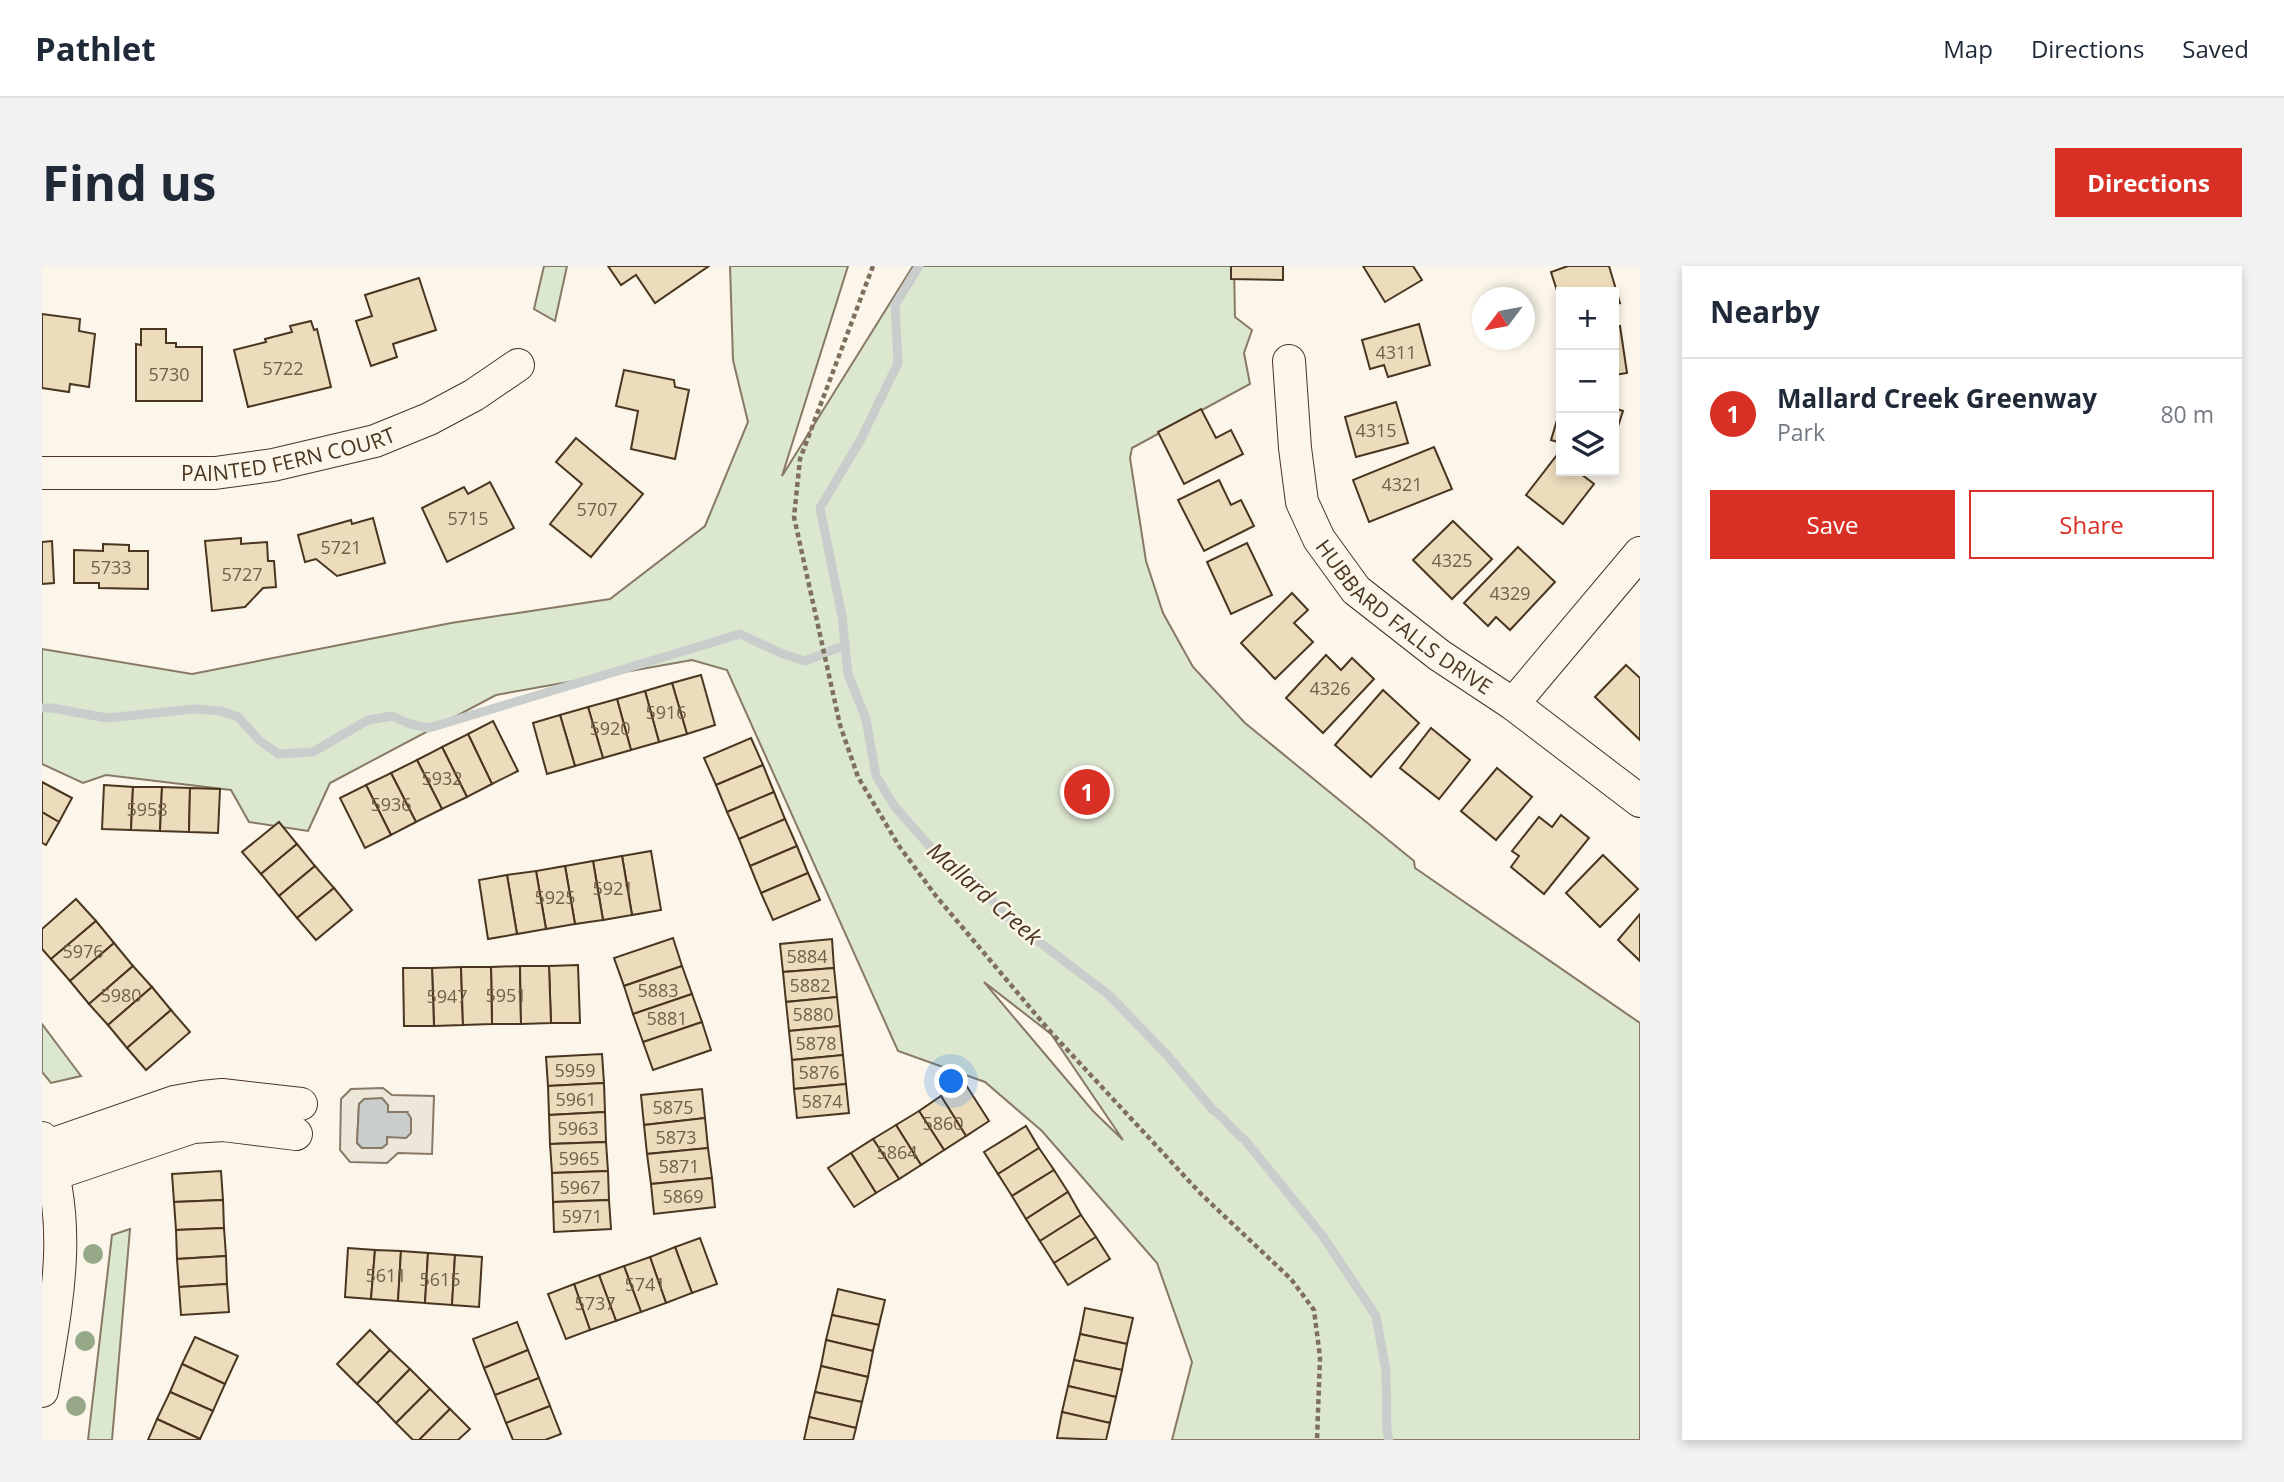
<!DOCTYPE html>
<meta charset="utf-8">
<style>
:root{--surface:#fff;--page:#f2f2f3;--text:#1f2937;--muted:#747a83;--line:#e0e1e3;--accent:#d93025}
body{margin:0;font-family:"Open Sans",sans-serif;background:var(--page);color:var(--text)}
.controls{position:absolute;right:21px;top:21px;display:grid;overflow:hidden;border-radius:0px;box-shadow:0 4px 10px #0003}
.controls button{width:63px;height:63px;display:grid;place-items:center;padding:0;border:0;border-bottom:2px solid var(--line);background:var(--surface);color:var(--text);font:35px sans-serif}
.compass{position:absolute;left:1430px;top:21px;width:63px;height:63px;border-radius:50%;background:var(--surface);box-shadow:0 4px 10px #0003;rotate:238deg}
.you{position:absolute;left:910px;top:816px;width:24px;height:24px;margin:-18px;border:5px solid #fff;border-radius:50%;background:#1a73e8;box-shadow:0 0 0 10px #1a73e833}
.badge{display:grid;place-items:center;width:46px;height:46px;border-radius:50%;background:var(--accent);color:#fff;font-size:23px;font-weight:700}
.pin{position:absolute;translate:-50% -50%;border:4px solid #fff;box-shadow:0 2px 7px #0006}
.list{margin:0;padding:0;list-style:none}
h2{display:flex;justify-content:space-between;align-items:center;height:91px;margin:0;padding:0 28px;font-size:30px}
h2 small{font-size:23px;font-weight:400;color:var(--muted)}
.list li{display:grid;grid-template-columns:46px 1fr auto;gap:21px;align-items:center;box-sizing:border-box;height:112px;padding:0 28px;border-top:2px solid var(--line)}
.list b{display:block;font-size:26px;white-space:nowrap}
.list p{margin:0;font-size:23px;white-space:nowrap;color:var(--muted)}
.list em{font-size:23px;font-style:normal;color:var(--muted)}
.actions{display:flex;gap:14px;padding:21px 28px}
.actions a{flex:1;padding:16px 0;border:2px solid var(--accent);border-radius:0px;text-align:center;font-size:24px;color:var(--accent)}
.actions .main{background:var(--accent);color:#fff}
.icon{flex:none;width:38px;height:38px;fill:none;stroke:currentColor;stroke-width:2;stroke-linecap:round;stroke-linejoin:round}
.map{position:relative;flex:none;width:1598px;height:1174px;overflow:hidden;border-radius:0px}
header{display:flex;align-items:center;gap:42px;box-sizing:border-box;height:98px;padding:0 35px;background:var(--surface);border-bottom:2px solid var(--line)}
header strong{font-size:33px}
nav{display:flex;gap:38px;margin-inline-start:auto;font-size:24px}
.intro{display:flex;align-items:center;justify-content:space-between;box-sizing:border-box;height:168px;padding:0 42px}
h1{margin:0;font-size:49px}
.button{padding:18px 32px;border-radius:0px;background:var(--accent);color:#fff;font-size:24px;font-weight:700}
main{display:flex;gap:42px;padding:0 42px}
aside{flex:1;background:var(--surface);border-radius:0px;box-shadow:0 4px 10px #0003}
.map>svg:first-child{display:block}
</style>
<header>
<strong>Pathlet</strong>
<nav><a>Map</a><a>Directions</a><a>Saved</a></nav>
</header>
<div class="intro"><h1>Find us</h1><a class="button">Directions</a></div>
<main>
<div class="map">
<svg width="1598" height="1174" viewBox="0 0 1598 1174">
<rect width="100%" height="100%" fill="#fbf6e9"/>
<!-- green -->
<g fill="#dce7d0" stroke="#887966" stroke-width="2" fill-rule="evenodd">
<path d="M502,0H525L513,55L492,43Z"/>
<path d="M688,0H806L740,210L871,0H1192L1193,51L1210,64L1202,87L1208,118L1090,182L1088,192L1104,295L1121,347L1151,401L1203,457L1372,595L1373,602L1598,757V1174H1130L1150,1096L1115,997L1000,865L943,816L856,785L685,404L650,394L454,429L288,517L266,565L207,556L189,524L64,509L41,517L0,498V383L150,408L409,357L568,333L663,260L706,156L691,94ZM942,716L1009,768L1081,874L1051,845Z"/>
<path d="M0,758L39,810L9,817L0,806Z"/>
<path d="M88,963L70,1174H46L70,969Z"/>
</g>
<!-- parking -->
<path fill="#ede7d9" stroke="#887966" stroke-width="2" fill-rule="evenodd" d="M341,822L350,829L392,830L390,888L356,887L345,897L308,896L298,884L299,833L309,823ZM317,838L346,846H365L345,871L320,882L315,877Z"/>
<!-- water -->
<path fill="#c9cecd" stroke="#887966" stroke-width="2" d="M340,832L346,839V846H365L369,852V867L364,872L345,871V878L340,882H320L315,877L317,838L322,833Z"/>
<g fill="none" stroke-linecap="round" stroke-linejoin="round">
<!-- stream -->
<g stroke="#c9cecd" stroke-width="9">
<path d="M877,0L853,39L856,97L819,173L778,242L800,350L806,408L824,453L834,510L853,541L892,585L938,619L962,649L1067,729L1125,789L1171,844C1184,852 1189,865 1202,873L1280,969L1334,1050L1344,1105L1345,1166L1347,1174"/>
<path d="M0,442H10L65,452L152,443L179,445L196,451L217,474L236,488L271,486L326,454L350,450L368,458L387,462L698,368L741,388L763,395L803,379"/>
</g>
</g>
<!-- building -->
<g fill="#ecdcbc" stroke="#4a3520" stroke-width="2">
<path d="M566,0H667L613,37L594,9L579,19Z"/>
<path d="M1189,0H1241V14L1189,13Z"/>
<path d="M1321,0H1371L1380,14L1343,36Z"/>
<path d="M1526,0H1567L1578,37L1572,39V26H1519V37L1509,6Z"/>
<path d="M377,12L394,64L351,78L355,91L329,100L314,55L330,50L323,29Z"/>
<path d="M0,48L38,53L37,65L53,68L47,121L28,118L27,126L0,122Z"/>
<path d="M269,55L272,64L275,63L289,121L206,141L192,84L224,76L223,73L250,66L248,60Z"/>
<path d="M1377,58L1388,99L1346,111L1342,99L1328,103L1320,74Z"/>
<path d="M1578,60L1585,107L1572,109V61Z"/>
<path d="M99,63H124V77H134V81H160V135H94V78L99,79Z"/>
<path d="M582,104L632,114L633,121L647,124L633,193L589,183L596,145L574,140Z"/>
<path d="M1354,136L1366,177L1314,191L1303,151Z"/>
<path d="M1519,141V177L1509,174Z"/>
<path d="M1572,142L1581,145L1572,173Z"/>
<path d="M1159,143L1174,172L1189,164L1201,188L1142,218L1116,166Z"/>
<path d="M534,172L601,228L549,291L508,258L540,218L514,196Z"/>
<path d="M1392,181L1410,223L1327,256L1311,214Z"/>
<path d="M1515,189L1519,192V205H1535L1552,218L1521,258L1484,229Z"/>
<path d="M1177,214L1189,239L1199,234L1212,260L1162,285L1136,234Z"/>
<path d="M448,216L472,262L405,296L380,242L422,221L426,228Z"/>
<path d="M331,252L343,297L295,310L274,293L263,296L256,269L309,254L310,258Z"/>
<path d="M1411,255L1450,293L1410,333L1371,294Z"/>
<path d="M199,272V278L225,276L226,295H232L234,321L221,322L203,341L170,345L163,275Z"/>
<path d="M10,275L12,317L0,318V276Z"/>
<path d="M1205,277L1230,329L1189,348L1165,296Z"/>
<path d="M61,278L87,279V285H106V323L57,322V317H32V284L61,285Z"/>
<path d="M1476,281L1513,316L1468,364L1454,351L1446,360L1422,337Z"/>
<path d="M1250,327L1266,344L1252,357L1271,376L1233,413L1199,377Z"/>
<path d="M1284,389L1299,404L1310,392L1332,413L1281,467L1244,432Z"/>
<path d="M1584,399L1598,412V474L1553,431Z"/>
<path d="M659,409L673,459L645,468L630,417Z"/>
<path d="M630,417L645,468L617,476L603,425Z"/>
<path d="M1341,424L1377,457L1329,511L1293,479Z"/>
<path d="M603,425L617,476L589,484L575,433Z"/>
<path d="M575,433L589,484L561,492L546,441Z"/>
<path d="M546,441L561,492L533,500L518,449Z"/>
<path d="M518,449L533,500L505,508L491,457Z"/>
<path d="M451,455L476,505L450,518L426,468Z"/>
<path d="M1389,462L1428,494L1397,533L1358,502Z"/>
<path d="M426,468L450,518L425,531L400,481Z"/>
<path d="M709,472L721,499L674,519L662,492Z"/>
<path d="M400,481L425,531L400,543L375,494Z"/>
<path d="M375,494L400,543L374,556L349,507Z"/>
<path d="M721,499L732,526L685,546L674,519Z"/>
<path d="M1455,502L1490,531L1454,574L1419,545Z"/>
<path d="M349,507L374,556L349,569L324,519Z"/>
<path d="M0,516L30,532L17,556L0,546Z"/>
<path d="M62,519L91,521L89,564L60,563Z"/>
<path d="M324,519L349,569L323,582L298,532Z"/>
<path d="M91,521H120L118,565L89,564Z"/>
<path d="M120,521L148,522L147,566L118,565Z"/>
<path d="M148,522L178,523L176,567L147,566Z"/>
<path d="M732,526L743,553L697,573L685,546Z"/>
<path d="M0,546L17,556L4,579L0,577Z"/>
<path d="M1519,549L1547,572L1502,628L1469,601L1477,590L1470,585L1497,551L1510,561Z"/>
<path d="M743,553L755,580L708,600L697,573Z"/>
<path d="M237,556L255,578L219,608L200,586Z"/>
<path d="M255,578L273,600L237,630L219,608Z"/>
<path d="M755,580L766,607L719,627L708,600Z"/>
<path d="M609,585L619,644L590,649L580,590Z"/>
<path d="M1561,589L1596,623L1558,661L1524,627Z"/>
<path d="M580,590L590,649L561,654L551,595Z"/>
<path d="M551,595L561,654L533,658L523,600Z"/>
<path d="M273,600L292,622L255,652L237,630Z"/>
<path d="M523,600L533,658L504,663L494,605Z"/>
<path d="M494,605L504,663L475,668L465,609Z"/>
<path d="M766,607L778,634L731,654L719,627Z"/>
<path d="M465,609L475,668L446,673L437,614Z"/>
<path d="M292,622L310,644L274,674L255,652Z"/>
<path d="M34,633L54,655L9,693L0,683V663Z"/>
<path d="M1598,648V695L1576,674Z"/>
<path d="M54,655L72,677L28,715L9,693Z"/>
<path d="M631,672L640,700L582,720L572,692Z"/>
<path d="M790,673L792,702L741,706L738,678Z"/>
<path d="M72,677L91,700L47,738L28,715Z"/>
<path d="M536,699L538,757H509L507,700Z"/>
<path d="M91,700L110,721L66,759L47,738Z"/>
<path d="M478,700L479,758H450L449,701Z"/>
<path d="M478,700H507L509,757L479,758Z"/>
<path d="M640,700L650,728L591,748L582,720Z"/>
<path d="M419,701L421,759L392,760L390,702Z"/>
<path d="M419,701H449L450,758L421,759Z"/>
<path d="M361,702H390L392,760H362Z"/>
<path d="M792,702L795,731L744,736L741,706Z"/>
<path d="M110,721L129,744L85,782L66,759Z"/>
<path d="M650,728L660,756L601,776L591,748Z"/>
<path d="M795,731L798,760L747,765L744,736Z"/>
<path d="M129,744L148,766L104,804L85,782Z"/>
<path d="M660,756L669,784L611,804L601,776Z"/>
<path d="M798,760L801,789L750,794L747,765Z"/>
<path d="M560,788L562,817L506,820L504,791Z"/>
<path d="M801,789L804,818L752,823L750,794Z"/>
<path d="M922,816L947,855L924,870L899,830Z"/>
<path d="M562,817L563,846L507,849L506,820Z"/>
<path d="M804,818L807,847L755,852L752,823Z"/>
<path d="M660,823L663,852L602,859L599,829Z"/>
<path d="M899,830L924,870L902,884L877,845Z"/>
<path d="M877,845L902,884L879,899L854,859Z"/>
<path d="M563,846L564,876L508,878L507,849Z"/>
<path d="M663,852L666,882L605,888L602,859Z"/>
<path d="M854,859L879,899L857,913L831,873Z"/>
<path d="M984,860L997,882L956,908L942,886Z"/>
<path d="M831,873L857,913L834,927L809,887Z"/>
<path d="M564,876L566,905L510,907L508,878Z"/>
<path d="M666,882L670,912L609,918L605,888Z"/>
<path d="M997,882L1012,904L970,930L956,908Z"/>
<path d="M809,887L834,927L812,941L786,902Z"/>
<path d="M1012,904L1026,926L984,953L970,930Z"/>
<path d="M179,905L181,934L132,936L130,908Z"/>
<path d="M566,905L567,934L511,936L510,907Z"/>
<path d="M670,912L673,941L612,948L609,918Z"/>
<path d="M1026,926L1039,949L998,975L984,953Z"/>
<path d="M181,934L182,962L134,964L132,936Z"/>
<path d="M567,934L569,963L512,966L511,936Z"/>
<path d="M1039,949L1054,971L1012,997L998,975Z"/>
<path d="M182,962L184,990L135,993L134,964Z"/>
<path d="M1054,971L1068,993L1026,1019L1012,997Z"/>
<path d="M658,972L675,1018L650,1027L633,981Z"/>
<path d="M633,981L650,1027L624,1037L608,991Z"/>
<path d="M306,982L333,984L329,1033L303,1031Z"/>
<path d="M333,984L359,985L356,1035L329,1033Z"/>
<path d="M359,985L386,987L383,1037L356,1035Z"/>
<path d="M386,987L413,989L410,1039L383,1037Z"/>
<path d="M413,989L440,991L437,1041L410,1039Z"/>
<path d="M184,990L185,1018L137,1021L135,993Z"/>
<path d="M608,991L624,1037L599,1046L582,1000Z"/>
<path d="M582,1000L599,1046L574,1055L557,1009Z"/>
<path d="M557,1009L574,1055L548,1064L532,1018Z"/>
<path d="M185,1018L187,1046L139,1049L137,1021Z"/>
<path d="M532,1018L548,1064L524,1073L506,1028Z"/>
<path d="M796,1023L843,1034L837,1059L790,1049Z"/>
<path d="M1043,1042L1091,1052L1085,1078L1038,1068Z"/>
<path d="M790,1049L837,1059L831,1085L784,1074Z"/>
<path d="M475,1056L486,1084L442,1102L431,1073Z"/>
<path d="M328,1064L348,1084L315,1118L295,1098Z"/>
<path d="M1038,1068L1085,1078L1080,1104L1032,1094Z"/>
<path d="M153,1071L196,1090L183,1118L140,1098Z"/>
<path d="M784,1074L831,1085L826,1111L779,1100Z"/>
<path d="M348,1084L368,1103L335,1137L315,1118Z"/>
<path d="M486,1084L497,1112L453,1129L442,1102Z"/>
<path d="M1032,1094L1080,1104L1074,1131L1026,1120Z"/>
<path d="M140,1098L183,1118L171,1145L128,1126Z"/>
<path d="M779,1100L826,1111L820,1136L773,1126Z"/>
<path d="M368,1103L388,1123L354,1157L335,1137Z"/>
<path d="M497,1112L508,1140L464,1157L453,1129Z"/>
<path d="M1026,1120L1074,1131L1068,1157L1020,1146Z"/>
<path d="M388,1123L408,1143L377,1174H371L354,1157Z"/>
<path d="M128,1126L171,1145L158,1173L115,1153Z"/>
<path d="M773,1126L820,1136L814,1162L767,1151Z"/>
<path d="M508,1140L519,1168L503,1174H471L464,1157Z"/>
<path d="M408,1143L428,1163L416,1174H377Z"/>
<path d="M1020,1146L1068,1157L1064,1174L1015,1172Z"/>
<path d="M767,1151L814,1162L811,1174H762Z"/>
<path d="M115,1153L158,1173V1174H106Z"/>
</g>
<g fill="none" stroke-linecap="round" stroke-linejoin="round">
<!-- minor casing -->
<g stroke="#4a3520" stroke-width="34">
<g id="minor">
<path id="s1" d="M1247,95L1253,182L1260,236L1277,273L1314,324L1397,389L1471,438L1598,535"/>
<path id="s2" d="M0,207H173L231,199L333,175L387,153L432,129L476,99"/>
<path d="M1471,438L1598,287"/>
<path d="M0,872C33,957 14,1039 0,1125"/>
<path d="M3,881L132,836L160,831L180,829L259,838"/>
<path d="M12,908L151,861L181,859L254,868"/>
</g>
</g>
<!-- path -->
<path stroke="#7f6f5c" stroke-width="4.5" stroke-dasharray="5 3.5" stroke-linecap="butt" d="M831,0L758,193L752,251L798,459L816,511L857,580L894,630L1006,763L1160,929L1249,1013L1272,1044L1278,1091L1275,1174"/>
<!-- minor -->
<use href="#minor" stroke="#fbf6e9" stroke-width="32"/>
</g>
<!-- trees -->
<g fill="#96a887">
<circle cx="51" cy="988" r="10"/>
<circle cx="43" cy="1075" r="10"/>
<circle cx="34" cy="1140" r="10"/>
</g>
<g text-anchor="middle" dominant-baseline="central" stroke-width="5" stroke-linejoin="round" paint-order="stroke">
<!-- number labels -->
<g font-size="18" fill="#725f47">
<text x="1354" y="86">4311</text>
<text x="241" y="102">5722</text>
<text x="127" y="108">5730</text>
<text x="1334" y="164">4315</text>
<text x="1360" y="218">4321</text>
<text x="555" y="243">5707</text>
<text x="426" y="252">5715</text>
<text x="299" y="281">5721</text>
<text x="1410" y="294">4325</text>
<text x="69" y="301">5733</text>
<text x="200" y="308">5727</text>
<text x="1468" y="327">4329</text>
<text x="1288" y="422">4326</text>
<text x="624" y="446">5916</text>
<text x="568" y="462">5920</text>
<text x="400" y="512">5932</text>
<text x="349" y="538">5936</text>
<text x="105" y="543">5958</text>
<text x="571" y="622">5921</text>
<text x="513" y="631">5925</text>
<text x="41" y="685">5976</text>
<text x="765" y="690">5884</text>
<text x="768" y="719">5882</text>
<text x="616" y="724">5883</text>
<text x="79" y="729">5980</text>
<text x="464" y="729">5951</text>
<text x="405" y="730">5947</text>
<text x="771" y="748">5880</text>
<text x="625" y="752">5881</text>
<text x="774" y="777">5878</text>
<text x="533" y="804">5959</text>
<text x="777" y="806">5876</text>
<text x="534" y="833">5961</text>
<text x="780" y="835">5874</text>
<text x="631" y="841">5875</text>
<text x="901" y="857">5860</text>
<text x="536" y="862">5963</text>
<text x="634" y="871">5873</text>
<text x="855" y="886">5864</text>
<text x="537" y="892">5965</text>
<text x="637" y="900">5871</text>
<text x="538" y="921">5967</text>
<text x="641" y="930">5869</text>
<text x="540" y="950">5971</text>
<text x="344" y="1009">5611</text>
<text x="398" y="1013">5615</text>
<text x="603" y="1018">5741</text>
<text x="553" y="1037">5737</text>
</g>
<!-- street labels -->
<g font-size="21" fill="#4a3520" stroke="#fbf6e9">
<text stroke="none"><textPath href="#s2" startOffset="248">PAINTED FERN COURT</textPath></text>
<text stroke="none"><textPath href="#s1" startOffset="299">HUBBARD FALLS DRIVE</textPath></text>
</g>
<!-- water labels -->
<g font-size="23" font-style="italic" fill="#4a3520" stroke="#fbf6e9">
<text transform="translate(943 627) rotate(41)">Mallard Creek</text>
</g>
</g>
</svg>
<div class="controls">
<button>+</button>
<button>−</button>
<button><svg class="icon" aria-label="layers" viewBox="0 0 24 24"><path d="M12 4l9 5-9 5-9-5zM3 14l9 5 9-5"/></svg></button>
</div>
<svg class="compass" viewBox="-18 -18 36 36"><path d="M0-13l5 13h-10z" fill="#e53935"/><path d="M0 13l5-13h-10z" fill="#747a83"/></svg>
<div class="you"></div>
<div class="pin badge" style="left:1045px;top:526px">1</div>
</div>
<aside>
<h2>Nearby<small></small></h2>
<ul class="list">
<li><span class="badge">1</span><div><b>Mallard Creek Greenway</b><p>Park</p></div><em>80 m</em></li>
</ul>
<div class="actions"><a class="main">Save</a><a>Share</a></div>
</aside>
</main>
